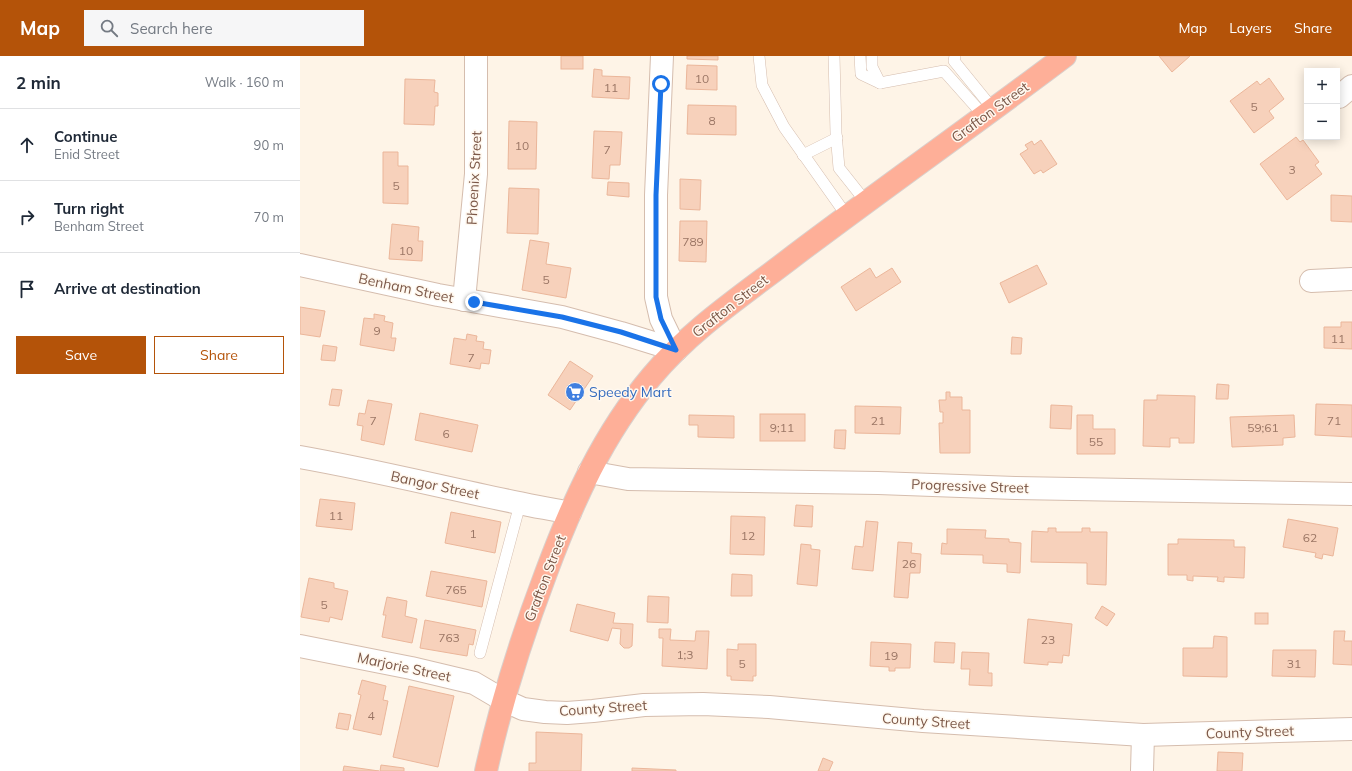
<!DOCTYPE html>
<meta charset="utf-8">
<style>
:root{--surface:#fff;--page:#f6f6f7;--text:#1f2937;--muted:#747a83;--line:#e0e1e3;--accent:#b45309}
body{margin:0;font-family:Mulish,sans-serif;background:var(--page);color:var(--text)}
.controls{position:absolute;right:12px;top:12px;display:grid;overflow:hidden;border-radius:0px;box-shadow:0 2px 10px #0003}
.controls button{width:36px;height:36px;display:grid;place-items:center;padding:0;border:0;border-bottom:1px solid var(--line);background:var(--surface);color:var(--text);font:20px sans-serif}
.stop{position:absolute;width:12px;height:12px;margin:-9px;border:3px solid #1a73e8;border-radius:50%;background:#fff}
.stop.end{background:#1a73e8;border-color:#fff;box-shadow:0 1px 4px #0008}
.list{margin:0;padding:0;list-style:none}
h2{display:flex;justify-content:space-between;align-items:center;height:52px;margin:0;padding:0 16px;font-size:17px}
h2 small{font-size:13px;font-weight:400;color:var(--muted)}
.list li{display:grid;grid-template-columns:26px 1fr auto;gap:12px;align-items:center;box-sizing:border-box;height:72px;padding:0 16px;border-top:1px solid var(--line)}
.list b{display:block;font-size:15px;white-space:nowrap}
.list p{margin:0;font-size:13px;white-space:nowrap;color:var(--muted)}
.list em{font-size:13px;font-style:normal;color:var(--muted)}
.actions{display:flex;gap:8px;padding:12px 16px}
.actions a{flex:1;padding:9px 0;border:1px solid var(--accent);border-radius:0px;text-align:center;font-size:14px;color:var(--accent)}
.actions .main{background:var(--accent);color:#fff}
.icon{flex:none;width:22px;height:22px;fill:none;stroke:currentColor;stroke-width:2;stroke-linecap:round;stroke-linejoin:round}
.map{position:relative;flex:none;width:1052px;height:715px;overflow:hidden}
header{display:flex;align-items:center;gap:24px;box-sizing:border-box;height:56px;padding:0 20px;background:var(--accent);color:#fff}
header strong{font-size:19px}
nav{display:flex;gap:22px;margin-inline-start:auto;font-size:14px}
.search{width:280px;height:36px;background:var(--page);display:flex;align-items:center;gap:10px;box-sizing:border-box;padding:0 14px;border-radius:0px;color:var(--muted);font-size:15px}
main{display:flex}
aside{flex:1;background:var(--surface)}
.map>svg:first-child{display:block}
</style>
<header>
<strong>Map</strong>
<div class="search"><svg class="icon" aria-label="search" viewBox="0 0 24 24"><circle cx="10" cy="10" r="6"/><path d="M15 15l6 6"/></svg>Search here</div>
<nav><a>Map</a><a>Layers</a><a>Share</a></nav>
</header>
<main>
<aside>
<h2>2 min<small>Walk · 160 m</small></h2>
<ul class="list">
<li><svg class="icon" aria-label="ahead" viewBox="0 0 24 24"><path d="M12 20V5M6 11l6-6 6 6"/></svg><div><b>Continue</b><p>Enid Street</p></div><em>90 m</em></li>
<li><svg class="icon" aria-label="right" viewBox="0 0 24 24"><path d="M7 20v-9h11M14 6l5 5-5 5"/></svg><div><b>Turn right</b><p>Benham Street</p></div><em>70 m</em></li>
<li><svg class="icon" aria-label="arrive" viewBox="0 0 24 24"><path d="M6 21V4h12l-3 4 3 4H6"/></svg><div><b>Arrive at destination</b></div></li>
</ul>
<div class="actions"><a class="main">Save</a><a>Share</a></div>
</aside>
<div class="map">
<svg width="1052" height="715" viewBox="0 0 1052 715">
<rect width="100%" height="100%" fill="#fef4e7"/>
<!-- building -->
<g fill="#f7d1bb" stroke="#ebb69a">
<rect x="261" y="0" width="22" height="13"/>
<path d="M387,0H418V4L387,3Z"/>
<path d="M859,0H890L872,16Z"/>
<path d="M387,9L417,10V34L386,33Z"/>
<path d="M294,13L302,14V20L330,21L329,43L292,41Z"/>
<path d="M969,22L984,43L969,55L974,62L954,77L930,45L957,25L960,29Z"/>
<path d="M105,23L135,24L134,36L138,37V50H135L134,69L104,68Z"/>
<path d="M388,49L436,50V79L387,78Z"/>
<path d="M209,65L237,66L236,113H208Z"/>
<path d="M294,75L322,76L320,109H310L309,123L292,122Z"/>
<path d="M996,81L1000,86L1003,84L1019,106L1015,109L1022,118L987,144L960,108Z"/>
<path d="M741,84L757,108L743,117L741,114L734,118L720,98L728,93L725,89L732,85L734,89Z"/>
<path d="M83,96H98V110H108V148L83,147Z"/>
<path d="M380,123L401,124L400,154L380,153Z"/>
<path d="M308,126L329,127V141L307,139Z"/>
<path d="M209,132L239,133L238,178L207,177Z"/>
<path d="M1031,139L1052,140V166L1031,165Z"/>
<path d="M380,165H407L406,206L379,205Z"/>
<path d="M92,168L119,171L118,185H123L122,205L89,203Z"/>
<path d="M230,184L249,187L246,208L271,212L266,242L222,234Z"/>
<path d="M737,209L747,228L709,247L700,227Z"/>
<path d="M570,212L576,222L592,212L601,226L556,255L541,231Z"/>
<path d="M0,251L25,255L20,281L0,278Z"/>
<path d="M74,258L85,260L84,265L93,267L91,282H96L94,295L60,289L64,262L74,263Z"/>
<path d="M1041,266H1052V293L1024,292V271H1041Z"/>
<path d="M167,278L177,280L176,285L184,286L183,293L191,294L189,308L181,307L180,313L150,308L154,282L166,284Z"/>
<path d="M712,281L722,282L721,298H711Z"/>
<path d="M23,289L37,291L35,305L21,304Z"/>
<path d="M270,305L293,320L270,354L248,339Z"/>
<path d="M917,328L929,329L928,343H916Z"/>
<path d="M32,333L42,334L39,350L29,349Z"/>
<path d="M646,336H650V341H662V354H670V397H640L639,367H643V356H640L639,344H646Z"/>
<path d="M857,339L895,340L894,387H879V382H870V391L843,390L844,344H857Z"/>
<path d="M68,344L92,348L84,389L61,384L63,370L57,369L59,357L65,358Z"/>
<path d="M1016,348L1052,349V381L1015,379Z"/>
<path d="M751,349L772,350L771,373L750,372Z"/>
<path d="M555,350L601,351L600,378L555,377Z"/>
<path d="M120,357L178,369L172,396L115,384Z"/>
<rect x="460" y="358" width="45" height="27"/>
<path d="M389,359L434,360V382L398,381V369H389Z"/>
<path d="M777,359H793V373H815V398H777Z"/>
<path d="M994,359L995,381L983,382V389L932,391L930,361Z"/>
<path d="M535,374H546L545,393L534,392Z"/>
<path d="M20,443L55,447L52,474L16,470Z"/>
<path d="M496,449L513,450L512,471L494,470Z"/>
<path d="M151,456L201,466L195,497L145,487Z"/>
<path d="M431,460L465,461L464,499L430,498Z"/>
<path d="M988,463L1038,472L1033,500L1023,498L1022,503L1015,501L1016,497L983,491Z"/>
<path d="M566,465L578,466L573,515L552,513L555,490L563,491Z"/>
<path d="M748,472H756V476H782V472H790V476H807L806,529L787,528V507L731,506L732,475L748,476Z"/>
<path d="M647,473L686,474L685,482L709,483V486L721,487L720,517L707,516V508L683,507V499L641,498L642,487L647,488Z"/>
<path d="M878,483L934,484V491H945L944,522L924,521V526L917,525L918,521L893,520V525L887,524V519H868V488H878Z"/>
<path d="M598,486L612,487L611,497L621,498L620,517H610L608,542L594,541Z"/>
<path d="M501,488L511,489V493L520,494L517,530L497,528Z"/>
<path d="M131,515L187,525L182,551L126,540Z"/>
<path d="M432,518L452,519V540H431Z"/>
<path d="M9,522L34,527V532L48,535L42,564L30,561L29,566L1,561Z"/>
<path d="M348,540L369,541L368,567L347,566Z"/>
<path d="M87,541L107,545L105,560L117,563L112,587L82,581L86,559H83Z"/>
<path d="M277,548L315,557L313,567L333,568L332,590L329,592H324L320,588L321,573L312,572L308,585L270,575Z"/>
<path d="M802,550L815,558L807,570L795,562Z"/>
<rect x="955" y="557" width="13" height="11"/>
<path d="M728,563L772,568L769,600L763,599L762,607L748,606V609L724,607Z"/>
<path d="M125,564L176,574L173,589L169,588L167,600L120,592Z"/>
<path d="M359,573H371L370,584L395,585L396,575H409L407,613L362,610L363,582H359Z"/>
<path d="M1034,575H1045L1044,585H1052V609L1033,608Z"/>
<path d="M914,580L927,581V621L883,620V592H913Z"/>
<path d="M571,586L611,588L610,612H595V615H589V611L570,610Z"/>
<path d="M635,586L655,587L654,607L634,606Z"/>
<path d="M438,588H456V620H453V625L431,624V620H427V593L438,594Z"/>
<path d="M973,594H1016L1015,621L972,620Z"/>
<path d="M662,596L689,597L688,617H692V630L669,629L670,613H661Z"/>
<path d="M62,624L86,630L83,644L88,645L81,679L53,673L61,639L58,638Z"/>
<path d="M109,630L154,640L138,711L93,701Z"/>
<path d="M39,657L51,659L48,674L36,672Z"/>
<path d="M236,676L282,678L281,715H229V707H236Z"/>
<path d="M918,696L943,697L942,715H917Z"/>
<path d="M523,702L533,706L529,715H518Z"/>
<path d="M81,709L104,712V715H80Z"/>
<path d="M44,710L79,715H43Z"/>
<path d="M332,712L376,714V715H332Z"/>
</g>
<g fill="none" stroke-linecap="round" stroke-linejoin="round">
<!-- lane casing -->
<g stroke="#d5bdae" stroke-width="12">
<g id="lane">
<path d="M459,0L462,29L484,71L547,160"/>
<path d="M534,0L536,77L539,112L566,146"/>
<path d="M560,0L561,18L580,27L644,15L684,60"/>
<path d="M572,0V11L580,27"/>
<path d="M655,0L654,5L693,53"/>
<path d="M503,99L537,82"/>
<path d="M180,597L220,448"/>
</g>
</g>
<!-- street casing -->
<g stroke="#d5bdae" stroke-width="24">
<g id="street">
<path d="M362,0L356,139V241L361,263L376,294"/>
<path d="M1039,41L1052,30"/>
<path d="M0,209L138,239L262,261L321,277L376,294"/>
<path d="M1011,225L1052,223"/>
<path d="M164,244L176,118V0"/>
<path d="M0,401C74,414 146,432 219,447C236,451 253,453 270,457"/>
<path d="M289,416L328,423L578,427L715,432L1052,438"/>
<path d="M0,590L111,612L174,627L203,644L223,653L245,656L267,657L293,655L344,649L403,648L469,651L623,665L843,679L1052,673"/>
<path d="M842,715L843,679"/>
</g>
</g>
<!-- highway casing -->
<g stroke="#dad0cc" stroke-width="24">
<path id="highway" d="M186,715C201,646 221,583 246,517C272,447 303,378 352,320C392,272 446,237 495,199C584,132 676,67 765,0"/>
</g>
<!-- lane -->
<use href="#lane" stroke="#fff" stroke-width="11"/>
<!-- street -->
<use href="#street" stroke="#fff" stroke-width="22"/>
<!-- highway -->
<use href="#highway" stroke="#feaf98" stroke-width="22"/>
</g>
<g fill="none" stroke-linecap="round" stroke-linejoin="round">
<!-- route -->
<path stroke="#1a73e8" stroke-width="5" d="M174,246L262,261L321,276L376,294L361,263L356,241V139L361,28"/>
</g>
<!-- icons -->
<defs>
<g id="supermarket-disc" transform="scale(1)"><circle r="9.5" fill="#3f7fe0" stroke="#fff8ef"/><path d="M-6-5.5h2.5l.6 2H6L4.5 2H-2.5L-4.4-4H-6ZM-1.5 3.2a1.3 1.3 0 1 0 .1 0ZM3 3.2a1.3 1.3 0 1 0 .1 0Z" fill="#fff"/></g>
</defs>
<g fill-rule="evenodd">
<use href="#supermarket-disc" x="275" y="336"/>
</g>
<g text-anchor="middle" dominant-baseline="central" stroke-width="3" stroke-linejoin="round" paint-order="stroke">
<!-- number labels -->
<g font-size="12" fill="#9b7665">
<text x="402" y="22">10</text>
<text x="311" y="31">11</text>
<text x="954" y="50">5</text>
<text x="412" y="64">8</text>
<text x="222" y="89">10</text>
<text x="307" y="93">7</text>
<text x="992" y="113">3</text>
<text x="96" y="129">5</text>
<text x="393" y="185">789</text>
<text x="106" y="194">10</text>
<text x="246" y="223">5</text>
<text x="77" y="274">9</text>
<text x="1038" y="282">11</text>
<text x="171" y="301">7</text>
<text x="73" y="364">7</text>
<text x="578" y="364">21</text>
<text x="1034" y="364">71</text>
<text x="482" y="371">9;11</text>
<text x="963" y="371">59;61</text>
<text x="146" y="377">6</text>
<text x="796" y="385">55</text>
<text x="36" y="459">11</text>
<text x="173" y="477">1</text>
<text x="448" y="479">12</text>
<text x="1010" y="481">62</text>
<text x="609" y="507">26</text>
<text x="156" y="533">765</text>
<text x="24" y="548">5</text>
<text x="149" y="581">763</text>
<text x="748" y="583">23</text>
<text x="385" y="598">1;3</text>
<text x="591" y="599">19</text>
<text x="442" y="607">5</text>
<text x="994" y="607">31</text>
<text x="71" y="659">4</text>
</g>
<!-- street labels -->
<g font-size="14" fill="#7c5848" stroke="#fff8ef">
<text transform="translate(690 56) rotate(-36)">Grafton Street</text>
<text transform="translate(174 122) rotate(-87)">Phoenix Street</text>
<text transform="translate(106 232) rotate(12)">Benham Street</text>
<text transform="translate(430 250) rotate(-38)">Grafton Street</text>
<text transform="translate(135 429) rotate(12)">Bangor Street</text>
<text transform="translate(670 430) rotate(2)">Progressive Street</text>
<text transform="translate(245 522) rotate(-69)">Grafton Street</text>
<text transform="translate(104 611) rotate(12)">Marjorie Street</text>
<text transform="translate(303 652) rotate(-4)">County Street</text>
<text transform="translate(626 665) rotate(4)">County Street</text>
<text transform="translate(950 676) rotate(-2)">County Street</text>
</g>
<!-- shop labels -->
<g font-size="14" fill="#366cbe" stroke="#fff8ef" text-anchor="start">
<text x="289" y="336">Speedy Mart</text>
</g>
</g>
</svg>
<div class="controls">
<button>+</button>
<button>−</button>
</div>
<div class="stop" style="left:361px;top:28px"></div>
<div class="stop end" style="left:174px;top:246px"></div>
</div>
</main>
